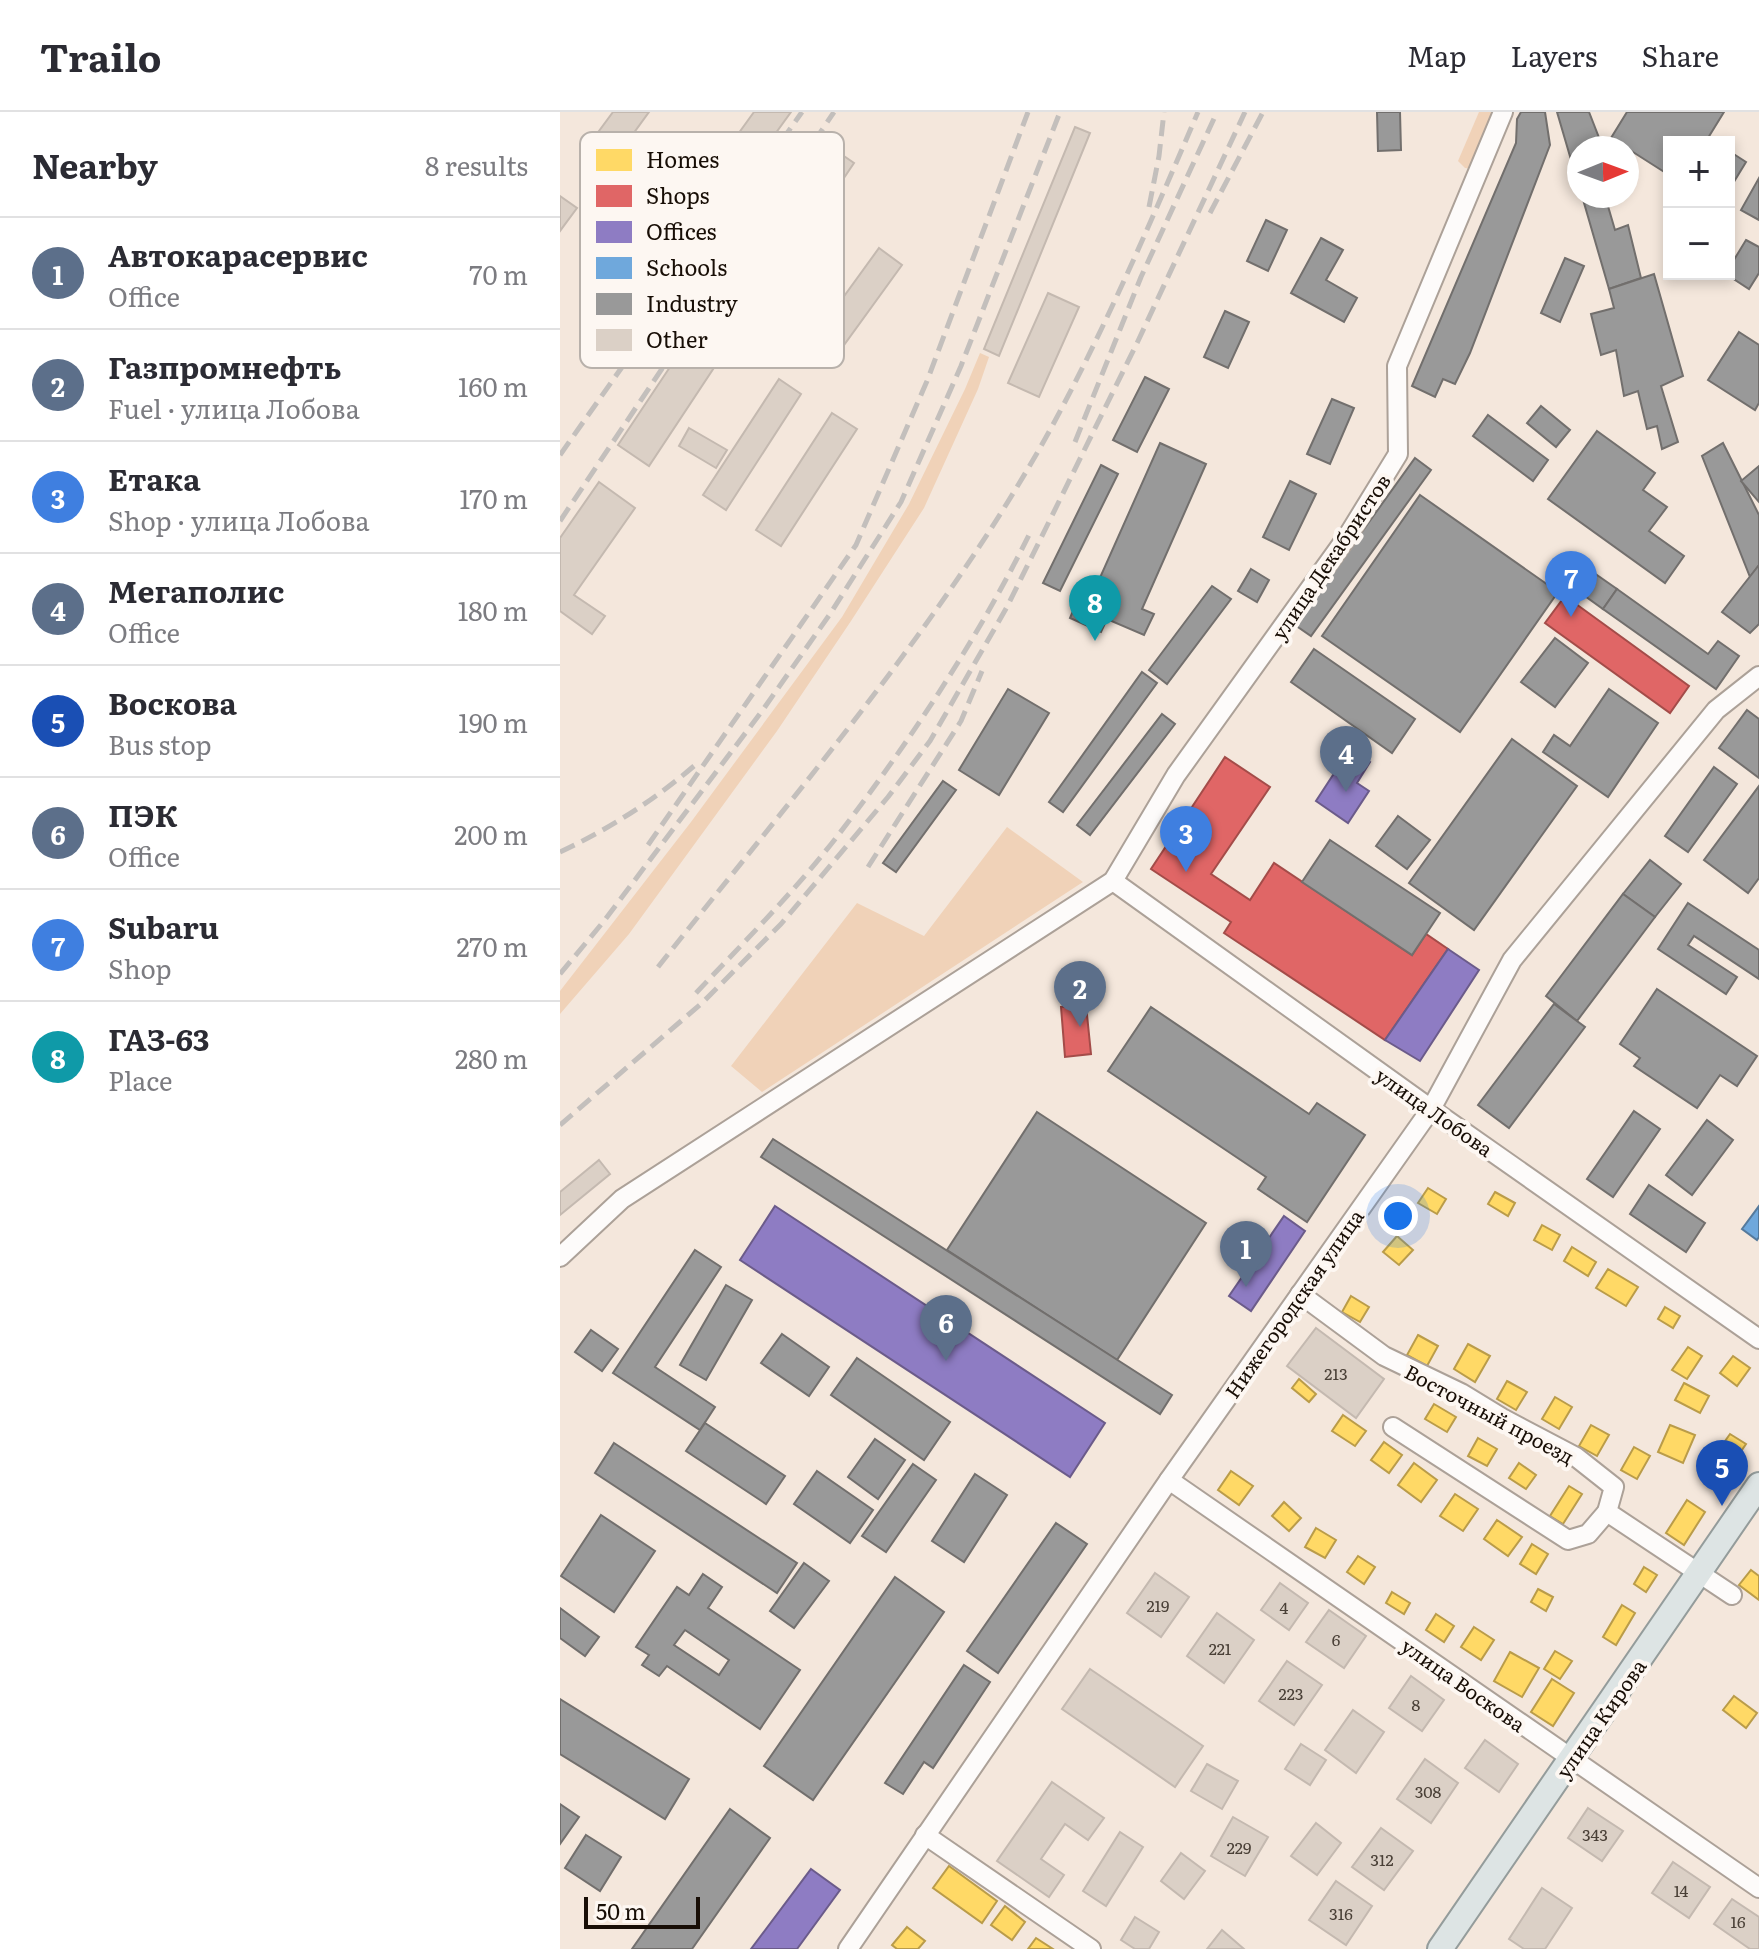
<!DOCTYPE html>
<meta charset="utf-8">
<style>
:root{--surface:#fff;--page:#f7f7f7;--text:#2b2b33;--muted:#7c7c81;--line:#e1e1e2;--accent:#db2777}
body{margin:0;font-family:Literata,serif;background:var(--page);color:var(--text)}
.controls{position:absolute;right:24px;top:24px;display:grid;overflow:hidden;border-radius:0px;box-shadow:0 4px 12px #0003}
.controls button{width:72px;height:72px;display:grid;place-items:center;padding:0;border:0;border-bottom:2px solid var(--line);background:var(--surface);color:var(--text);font:40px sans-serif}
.compass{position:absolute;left:1007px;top:24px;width:72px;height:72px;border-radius:50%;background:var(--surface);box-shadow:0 4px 12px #0003;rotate:89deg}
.scale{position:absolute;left:24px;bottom:20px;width:116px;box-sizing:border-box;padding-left:8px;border:4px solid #180e06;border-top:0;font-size:22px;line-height:28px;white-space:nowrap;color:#180e06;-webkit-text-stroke:6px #fdf7f2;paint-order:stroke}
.you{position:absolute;left:838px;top:1104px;width:28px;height:28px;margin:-20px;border:6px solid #fff;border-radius:50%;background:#1a73e8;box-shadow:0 0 0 12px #1a73e833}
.badge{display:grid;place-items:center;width:52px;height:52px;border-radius:50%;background:var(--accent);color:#fff;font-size:26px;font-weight:700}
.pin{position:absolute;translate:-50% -66px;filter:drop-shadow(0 2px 4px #0008)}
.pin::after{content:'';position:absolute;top:42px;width:28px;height:24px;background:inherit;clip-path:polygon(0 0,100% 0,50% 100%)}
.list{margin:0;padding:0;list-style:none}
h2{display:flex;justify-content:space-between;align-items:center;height:104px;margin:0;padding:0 32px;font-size:34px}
h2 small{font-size:26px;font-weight:400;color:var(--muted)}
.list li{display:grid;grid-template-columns:52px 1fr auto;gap:24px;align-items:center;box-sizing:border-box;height:112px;padding:0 32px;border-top:2px solid var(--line)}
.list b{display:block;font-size:30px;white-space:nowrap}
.list p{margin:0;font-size:26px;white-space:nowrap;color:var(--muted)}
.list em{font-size:26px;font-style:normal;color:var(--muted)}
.map{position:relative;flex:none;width:1199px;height:1837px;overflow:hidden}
header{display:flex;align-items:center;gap:48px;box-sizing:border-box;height:112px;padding:0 40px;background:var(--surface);border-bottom:2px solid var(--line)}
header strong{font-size:38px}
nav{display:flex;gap:44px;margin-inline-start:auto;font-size:28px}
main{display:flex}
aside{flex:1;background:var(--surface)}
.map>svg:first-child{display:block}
</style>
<header>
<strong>Trailo</strong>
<nav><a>Map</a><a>Layers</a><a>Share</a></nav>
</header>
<main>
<aside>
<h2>Nearby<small>8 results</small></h2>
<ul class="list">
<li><span class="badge" style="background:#5c6f8a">1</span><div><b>Автокарасервис</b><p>Office</p></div><em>70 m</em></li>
<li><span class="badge" style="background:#5c6f8a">2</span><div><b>Газпромнефть</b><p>Fuel · улица Лобова</p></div><em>160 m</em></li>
<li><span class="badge" style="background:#3f7fe0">3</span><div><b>Етака</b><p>Shop · улица Лобова</p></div><em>170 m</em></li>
<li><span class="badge" style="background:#5c6f8a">4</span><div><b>Мегаполис</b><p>Office</p></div><em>180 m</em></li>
<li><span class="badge" style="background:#1a4fb4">5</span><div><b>Воскова</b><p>Bus stop</p></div><em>190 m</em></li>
<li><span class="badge" style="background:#5c6f8a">6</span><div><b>ПЭК</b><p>Office</p></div><em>200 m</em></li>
<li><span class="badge" style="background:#3f7fe0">7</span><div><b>Subaru</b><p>Shop</p></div><em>270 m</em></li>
<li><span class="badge" style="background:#0f9aa8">8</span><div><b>ГАЗ-63</b><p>Place</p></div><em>280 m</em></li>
</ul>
</aside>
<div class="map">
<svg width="1199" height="1837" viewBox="0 0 1199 1837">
<rect width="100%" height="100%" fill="#f4e7dc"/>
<!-- green -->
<g fill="#f0d2b8">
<path d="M919,0H938L914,57L905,56L898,49Z"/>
<path d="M420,241L429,245L418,277L364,396L291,509L217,619L69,822L0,902V879L131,710L282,505L349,392L405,277Z"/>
<path d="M447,715L523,770L202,980L171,954L297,791L364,824Z"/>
</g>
<!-- homes -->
<g fill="#ffd966" stroke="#ba9c49" stroke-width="2">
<path d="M868,1076L886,1087L877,1102L858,1091Z"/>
<path d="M935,1080L955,1091L948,1104L928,1092Z"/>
<path d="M982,1113L1000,1123L992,1138L974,1128Z"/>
<path d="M837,1124L853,1138L839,1153L823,1140Z"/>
<path d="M1012,1135L1036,1150L1028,1164L1004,1149Z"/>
<path d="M1048,1157L1078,1175L1066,1194L1036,1176Z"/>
<path d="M791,1184L809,1195L800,1210L782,1200Z"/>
<path d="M1105,1195L1120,1204L1113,1216L1098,1207Z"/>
<path d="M858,1223L878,1234L867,1254L847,1243Z"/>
<path d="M908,1232L930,1244L915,1270L894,1257Z"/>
<path d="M1128,1235L1142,1244L1127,1267L1112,1258Z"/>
<path d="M1173,1244L1190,1256L1177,1274L1160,1261Z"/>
<path d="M739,1267L756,1282L749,1290L732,1276Z"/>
<path d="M947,1269L967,1280L956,1298L937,1287Z"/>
<path d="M1124,1271L1149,1284L1140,1301L1115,1288Z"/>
<path d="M995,1285L1012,1295L999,1317L982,1307Z"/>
<path d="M874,1292L896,1305L887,1320L865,1307Z"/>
<path d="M783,1303L806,1319L795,1334L772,1319Z"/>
<path d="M1031,1313L1049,1323L1037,1344L1019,1334Z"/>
<path d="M1110,1313L1135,1323L1123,1351L1098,1340Z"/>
<path d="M1170,1322L1186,1332L1164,1364L1148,1353Z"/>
<path d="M918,1326L937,1337L927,1354L908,1344Z"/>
<path d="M824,1330L842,1343L829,1361L811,1348Z"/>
<path d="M1074,1335L1090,1344L1077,1367L1061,1358Z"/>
<path d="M854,1351L877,1368L861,1390L838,1373Z"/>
<path d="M959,1351L976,1363L966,1377L949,1366Z"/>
<path d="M671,1359L693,1374L679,1393L658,1378Z"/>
<path d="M1009,1374L1022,1382L1003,1412L990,1404Z"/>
<path d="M895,1382L918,1397L903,1419L880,1404Z"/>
<path d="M1127,1388L1145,1400L1124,1433L1106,1421Z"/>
<path d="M724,1390L741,1406L729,1419L712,1404Z"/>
<path d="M937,1408L962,1425L948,1444L924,1427Z"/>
<path d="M756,1416L776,1428L765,1446L745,1435Z"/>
<path d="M972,1432L988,1442L976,1462L960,1452Z"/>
<path d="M798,1444L815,1455L804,1472L787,1460Z"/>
<path d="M1084,1455L1097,1463L1086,1480L1074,1472Z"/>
<path d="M1191,1458L1199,1464V1488L1179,1473Z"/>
<path d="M978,1477L993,1485L986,1499L971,1490Z"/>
<path d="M832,1480L850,1491L844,1502L826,1491Z"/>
<path d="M1062,1493L1075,1501L1056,1533L1043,1525Z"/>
<path d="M876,1502L894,1514L884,1530L866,1518Z"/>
<path d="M914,1515L934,1528L921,1548L901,1535Z"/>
<path d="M995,1539L1012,1549L1000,1567L984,1557Z"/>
<path d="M950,1540L979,1556L962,1585L934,1569Z"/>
<path d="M992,1567L1014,1581L993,1614L971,1600Z"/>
<path d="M1174,1584L1197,1601L1186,1616L1163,1598Z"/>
<path d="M389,1754L437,1789L422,1811L373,1776Z"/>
<path d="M445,1794L465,1810L452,1828L431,1813Z"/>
<path d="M347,1815L365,1829L358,1837H337L332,1833Z"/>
<path d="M476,1826L493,1837H468Z"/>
</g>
<!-- shops -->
<g fill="#e06666" stroke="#a44c49" stroke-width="2">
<path d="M1005,484L1129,574L1110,601L985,511Z"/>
<path d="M665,645L710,675L651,762L690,788L714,751L852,843L866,822L888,837L825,928L664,821L671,810L591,757Z"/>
<path d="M526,893L531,942L505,945L501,895Z"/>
</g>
<!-- offices -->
<g fill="#8e7cc3" stroke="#6b5b8a" stroke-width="2">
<path d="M790,637L810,650L797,671L809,679L788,711L756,689Z"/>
<path d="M888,837L919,858L860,949L825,928Z"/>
<path d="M215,1094L545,1311L510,1365L180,1148Z"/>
<path d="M724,1104L745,1119L691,1199L669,1184Z"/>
<path d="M251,1757L280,1778L237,1837H191Z"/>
</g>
<!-- schools -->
<path fill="#6fa8dc" stroke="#557a9c" stroke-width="2" d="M1199,1094V1125L1197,1128L1182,1117Z"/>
<!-- industry -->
<g fill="#999" stroke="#726f6d" stroke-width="2" fill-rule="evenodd">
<path d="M817,0H840L841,38L818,39Z"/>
<path d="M961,0H985L990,33L910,241L895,272L883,267L875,285L852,274L956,31L957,7Z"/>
<path d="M997,0H1029L1043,36H1019V75Z"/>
<path d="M1067,0H1164L1148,26L1154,30H1109V63L1051,26Z"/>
<path d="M1169,39L1186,50L1169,78Z"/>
<path d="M1199,66V108L1181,98Z"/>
<path d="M1022,84H1045L1055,118L1068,113L1081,166L1049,177Z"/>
<path d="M706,108L727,118L708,159L687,149Z"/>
<path d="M761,126L783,138L766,168L797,186L784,210L731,181Z"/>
<path d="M1186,128L1199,135V161L1189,177L1166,162H1169V156Z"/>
<path d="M1005,146L1024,154L1000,210L981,201Z"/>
<path d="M1094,162L1123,264L1101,274L1118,330L1102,337L1097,314L1087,317L1078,279L1064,284L1056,238L1041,243L1031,202L1054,196L1049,177Z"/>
<path d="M665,199L689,210L668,256L644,245Z"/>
<path d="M1179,220L1199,233V291L1195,298L1148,268Z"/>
<path d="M585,265L609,277L577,340L553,328Z"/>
<path d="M772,287L794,296L770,352L747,342Z"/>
<path d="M981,294L1010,318L996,335L967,311Z"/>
<path d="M928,303L988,348L973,369L913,324Z"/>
<path d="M1037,319L1095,361L1083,378L1107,395L1089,419L1124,444L1105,471L988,387Z"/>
<path d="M600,331L646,352L582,497L594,502L584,523L547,507L541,520L510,506L524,473L535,477Z"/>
<path d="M1163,331L1199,403V453L1190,465L1142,344Z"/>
<path d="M855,346L871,358L751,524L735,513Z"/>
<path d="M541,353L558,362L500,479L483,471Z"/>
<path d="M1199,354V390L1181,369Z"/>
<path d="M730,369L756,382L729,438L703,425Z"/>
<path d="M860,383L998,480L900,620L762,524Z"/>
<path d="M1014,447L1057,477L1043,497L1000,466Z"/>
<path d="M1199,453V512L1190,521L1162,500Z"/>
<path d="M691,457L709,468L697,490L678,479Z"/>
<path d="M652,474L671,487L607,572L589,558Z"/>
<path d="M1057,477L1148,542L1158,529L1179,544L1156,577L1043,497Z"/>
<path d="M995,526L1028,551L995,595L961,570Z"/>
<path d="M754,537L855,607L832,641L731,570Z"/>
<path d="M582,560L597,571L503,700L489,690Z"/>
<path d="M448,577L489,601L439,683L399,658Z"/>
<path d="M1049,577L1098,611L1048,685L983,640L994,623L1010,634Z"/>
<path d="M1187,598L1199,607V666L1159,636Z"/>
<path d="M602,602L615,612L530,723L517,713Z"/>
<path d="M952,627L1017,674L914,818L849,771Z"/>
<path d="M1154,655L1177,672L1128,740L1105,724Z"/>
<path d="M383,669L396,678L336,760L323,751Z"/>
<path d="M1199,674V766L1188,781L1144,748Z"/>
<path d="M838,704L870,728L847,757L816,734Z"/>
<path d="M770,728L880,801L852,843L742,770Z"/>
<path d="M1090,748L1121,772L1095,805L1063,782Z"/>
<path d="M1063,782L1095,805L1017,909L986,884Z"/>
<path d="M1128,791L1199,838V867L1134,824L1128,833L1177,865L1166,882L1098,837Z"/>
<path d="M1097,877L1197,944L1177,974L1160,963L1137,996L1074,954L1080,946L1060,932Z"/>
<path d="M994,892L1025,915L949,1016L918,993Z"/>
<path d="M591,895L749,1002L757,991L805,1023L747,1110L698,1077L706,1065L548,959Z"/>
<path d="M1074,999L1100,1017L1053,1085L1027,1067Z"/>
<path d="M477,1000L646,1111L557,1248L387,1138Z"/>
<path d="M1147,1008L1173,1028L1132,1083L1106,1063Z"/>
<path d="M213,1027L612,1283L600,1302L201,1045Z"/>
<path d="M1089,1073L1145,1111L1126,1140L1070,1102Z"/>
<path d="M135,1138L161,1155L95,1255L155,1295L140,1318L53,1261Z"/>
<path d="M166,1173L192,1188L146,1268L120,1253Z"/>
<path d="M31,1218L58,1237L42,1259L15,1240Z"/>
<path d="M222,1222L269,1255L249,1284L201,1251Z"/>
<path d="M297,1246L390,1310L364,1348L271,1283Z"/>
<path d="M145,1311L225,1364L206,1392L126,1339Z"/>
<path d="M315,1327L345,1348L318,1387L288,1365Z"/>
<path d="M54,1331L237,1451L217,1481L35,1361Z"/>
<path d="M353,1352L376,1368L326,1440L302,1424Z"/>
<path d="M257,1359L313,1398L290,1431L234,1392Z"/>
<path d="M415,1362L447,1383L404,1450L372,1429Z"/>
<path d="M41,1403L95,1439L54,1500L1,1464Z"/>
<path d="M496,1411L527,1432L438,1561L407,1539Z"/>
<path d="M244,1451L269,1469L234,1516L210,1499Z"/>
<path d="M143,1462L162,1475L148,1496L240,1558L200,1617L107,1554L99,1564L82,1553L89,1543L76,1535L117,1475L129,1483ZM125,1518L169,1548L159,1563L114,1533Z"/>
<path d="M335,1465L384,1500L253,1688L204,1654Z"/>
<path d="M0,1496L39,1525L25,1544L0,1526Z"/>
<path d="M404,1553L430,1570L373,1656L364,1650L343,1682L325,1671Z"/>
<path d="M0,1587L129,1667L105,1707L0,1642Z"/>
<path d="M0,1692L19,1705L0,1732Z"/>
<path d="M170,1697L210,1726L132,1837H72Z"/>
<path d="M26,1723L61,1745L40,1779L5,1756Z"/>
</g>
<!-- building -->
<g fill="#dbd0c6" stroke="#c4b9b0" stroke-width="2">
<path d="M53,0H89L49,55L25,38Z"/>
<path d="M194,0H231L140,126L116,108Z"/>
<path d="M515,15L530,21L439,244L424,237Z"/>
<path d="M265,31L294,51L209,177L179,156Z"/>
<path d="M0,84L17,96L0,119Z"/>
<path d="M319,136L342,153L284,233L261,216Z"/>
<path d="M488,181L519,195L479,285L448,271Z"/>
<path d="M138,213L169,233L89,354L58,333Z"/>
<path d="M219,267L241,282L166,398L143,383Z"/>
<path d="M272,301L297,317L221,434L196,418Z"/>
<path d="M129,316L167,338L156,356L119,334Z"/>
<path d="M39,370L75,396L14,483L45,504L32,522L0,499V426Z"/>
<path d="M39,1048L50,1062L0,1103V1080Z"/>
<path d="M756,1216L824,1267L796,1306L727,1254Z"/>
<path d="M595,1461L629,1485L601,1525L567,1501Z"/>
<path d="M720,1471L748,1491L729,1518L701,1498Z"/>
<path d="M769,1498L806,1524L784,1556L746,1530Z"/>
<path d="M657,1501L694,1528L664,1571L627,1544Z"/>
<path d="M727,1549L762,1573L734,1613L699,1589Z"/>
<path d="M530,1557L643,1634L615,1675L502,1597Z"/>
<path d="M851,1564L884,1588L862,1619L829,1596Z"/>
<path d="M793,1598L824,1620L796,1661L765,1638Z"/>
<path d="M925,1628L958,1652L939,1680L905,1656Z"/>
<path d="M741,1632L766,1648L750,1673L725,1657Z"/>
<path d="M865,1647L898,1671L871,1711L837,1687Z"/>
<path d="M647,1652L678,1669L662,1697L631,1679Z"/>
<path d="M492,1670L544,1706L528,1728L505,1712L481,1747L504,1763L489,1785L437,1749Z"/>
<path d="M1028,1696L1063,1719L1042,1749L1008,1726Z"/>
<path d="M673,1705L708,1725L685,1764L651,1744Z"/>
<path d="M756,1711L781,1731L757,1763L731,1744Z"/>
<path d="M821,1716L853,1739L824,1778L792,1755Z"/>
<path d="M560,1720L583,1735L546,1794L523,1779Z"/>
<path d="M621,1741L645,1759L624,1787L601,1769Z"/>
<path d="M1113,1750L1150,1775L1129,1806L1092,1781Z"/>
<path d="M776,1769L812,1794L786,1833L749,1808Z"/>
<path d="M982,1776L1012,1796L985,1837H964L949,1827Z"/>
<path d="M1172,1787L1199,1805V1837H1190L1154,1812Z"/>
<path d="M575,1805L599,1820L589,1837H575L561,1828Z"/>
<path d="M662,1818L684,1837H647Z"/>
</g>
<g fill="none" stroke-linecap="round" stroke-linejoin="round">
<!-- minor casing -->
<g stroke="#aca198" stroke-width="22">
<g id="minor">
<path d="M553,769L871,997L1199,1227"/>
<path d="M0,1145L62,1087L553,769L616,663L787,425L838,342L837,254L943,0"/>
<path d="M740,1182L824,1244L901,1281L942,1306L1016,1345L1054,1375L1047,1400L1172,1483"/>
<path d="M833,1315L1008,1428L1028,1422L1047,1400"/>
<path d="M609,1368L1199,1776"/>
<path d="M365,1723L531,1837"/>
<path d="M288,1837L609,1368L871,997L952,848L1156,598L1199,564"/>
</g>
</g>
<!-- major casing -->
<g stroke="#949c9b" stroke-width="28">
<path id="major" d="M880,1837L1199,1373"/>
</g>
<!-- minor -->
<use href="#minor" stroke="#fdfbfa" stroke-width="18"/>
<!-- major -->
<use href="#major" stroke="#dde4e4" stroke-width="24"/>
<!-- rail -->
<g stroke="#c3bfbc" stroke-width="5" stroke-dasharray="16 8" stroke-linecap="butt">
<path d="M589,95L599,44L604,0"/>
<path d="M650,101L703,0"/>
<path d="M515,330L581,165L657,0"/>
<path d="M0,343L242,0"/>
<path d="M0,409L274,0"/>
<path d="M88,733L296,433L367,269L468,0"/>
<path d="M0,740C49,717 93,689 134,654"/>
<path d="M308,755L401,609L422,559"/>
<path d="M98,855C234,683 384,510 490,318C546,215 592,107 638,0"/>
<path d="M0,862L44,809L202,599L270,502L341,390L401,254L500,0"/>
<path d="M136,881C185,829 236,778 279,722C350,629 417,528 469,423"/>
<path d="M0,1013L142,891L221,812L328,685L370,629L447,495L578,229L685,0"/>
</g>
</g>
<g text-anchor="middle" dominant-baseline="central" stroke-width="8" stroke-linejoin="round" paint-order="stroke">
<!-- number labels -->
<g font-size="16" fill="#4a4037">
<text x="776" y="1261">213</text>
<text x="598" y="1493">219</text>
<text x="724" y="1495">4</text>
<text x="776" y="1527">6</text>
<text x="660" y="1536">221</text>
<text x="731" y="1581">223</text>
<text x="856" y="1592">8</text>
<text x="868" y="1679">308</text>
<text x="1035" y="1722">343</text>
<text x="679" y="1735">229</text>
<text x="822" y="1747">312</text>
<text x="1121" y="1778">14</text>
<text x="781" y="1801">316</text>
<text x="1178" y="1809">16</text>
</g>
<!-- street labels -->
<g font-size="20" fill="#180e06" stroke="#fdf7f2">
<text transform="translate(770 444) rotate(-56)">улица Декабристов</text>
<text transform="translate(875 999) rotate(35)">улица Лобова</text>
<text transform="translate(733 1191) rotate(-55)">Нижегородская улица</text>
<text transform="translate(930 1301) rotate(28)">Восточный проезд</text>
<text transform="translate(904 1572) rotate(35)">улица Воскова</text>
<text transform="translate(1040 1606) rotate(-55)">улица Кирова</text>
</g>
</g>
<!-- legend -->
<rect x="20" y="20" width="264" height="236" rx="12" fill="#fdf7f2" stroke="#b8b1ab" stroke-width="2"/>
<rect x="36" y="37" width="36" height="22" fill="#ffd966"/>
<rect x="36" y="73" width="36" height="22" fill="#e06666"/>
<rect x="36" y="109" width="36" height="22" fill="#8e7cc3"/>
<rect x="36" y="145" width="36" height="22" fill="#6fa8dc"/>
<rect x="36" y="181" width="36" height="22" fill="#999"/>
<rect x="36" y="217" width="36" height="22" fill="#dbd0c6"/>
<g font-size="22" fill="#180e06">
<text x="86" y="56">Homes</text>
<text x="86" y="92">Shops</text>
<text x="86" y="128">Offices</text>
<text x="86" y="164">Schools</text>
<text x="86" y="200">Industry</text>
<text x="86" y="236">Other</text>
</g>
</svg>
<div class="controls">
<button>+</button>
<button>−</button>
</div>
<svg class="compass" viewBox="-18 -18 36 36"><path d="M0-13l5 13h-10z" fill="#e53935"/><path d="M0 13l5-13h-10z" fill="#7c7c81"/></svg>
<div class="scale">50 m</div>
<div class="you"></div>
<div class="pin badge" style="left:686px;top:1175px;background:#5c6f8a">1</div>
<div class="pin badge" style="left:520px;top:915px;background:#5c6f8a">2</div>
<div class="pin badge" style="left:626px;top:760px;background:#3f7fe0">3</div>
<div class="pin badge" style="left:786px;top:680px;background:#5c6f8a">4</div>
<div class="pin badge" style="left:1162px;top:1394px;background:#1a4fb4">5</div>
<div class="pin badge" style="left:386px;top:1249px;background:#5c6f8a">6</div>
<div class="pin badge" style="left:1011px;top:505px;background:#3f7fe0">7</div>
<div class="pin badge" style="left:535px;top:529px;background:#0f9aa8">8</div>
</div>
</main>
